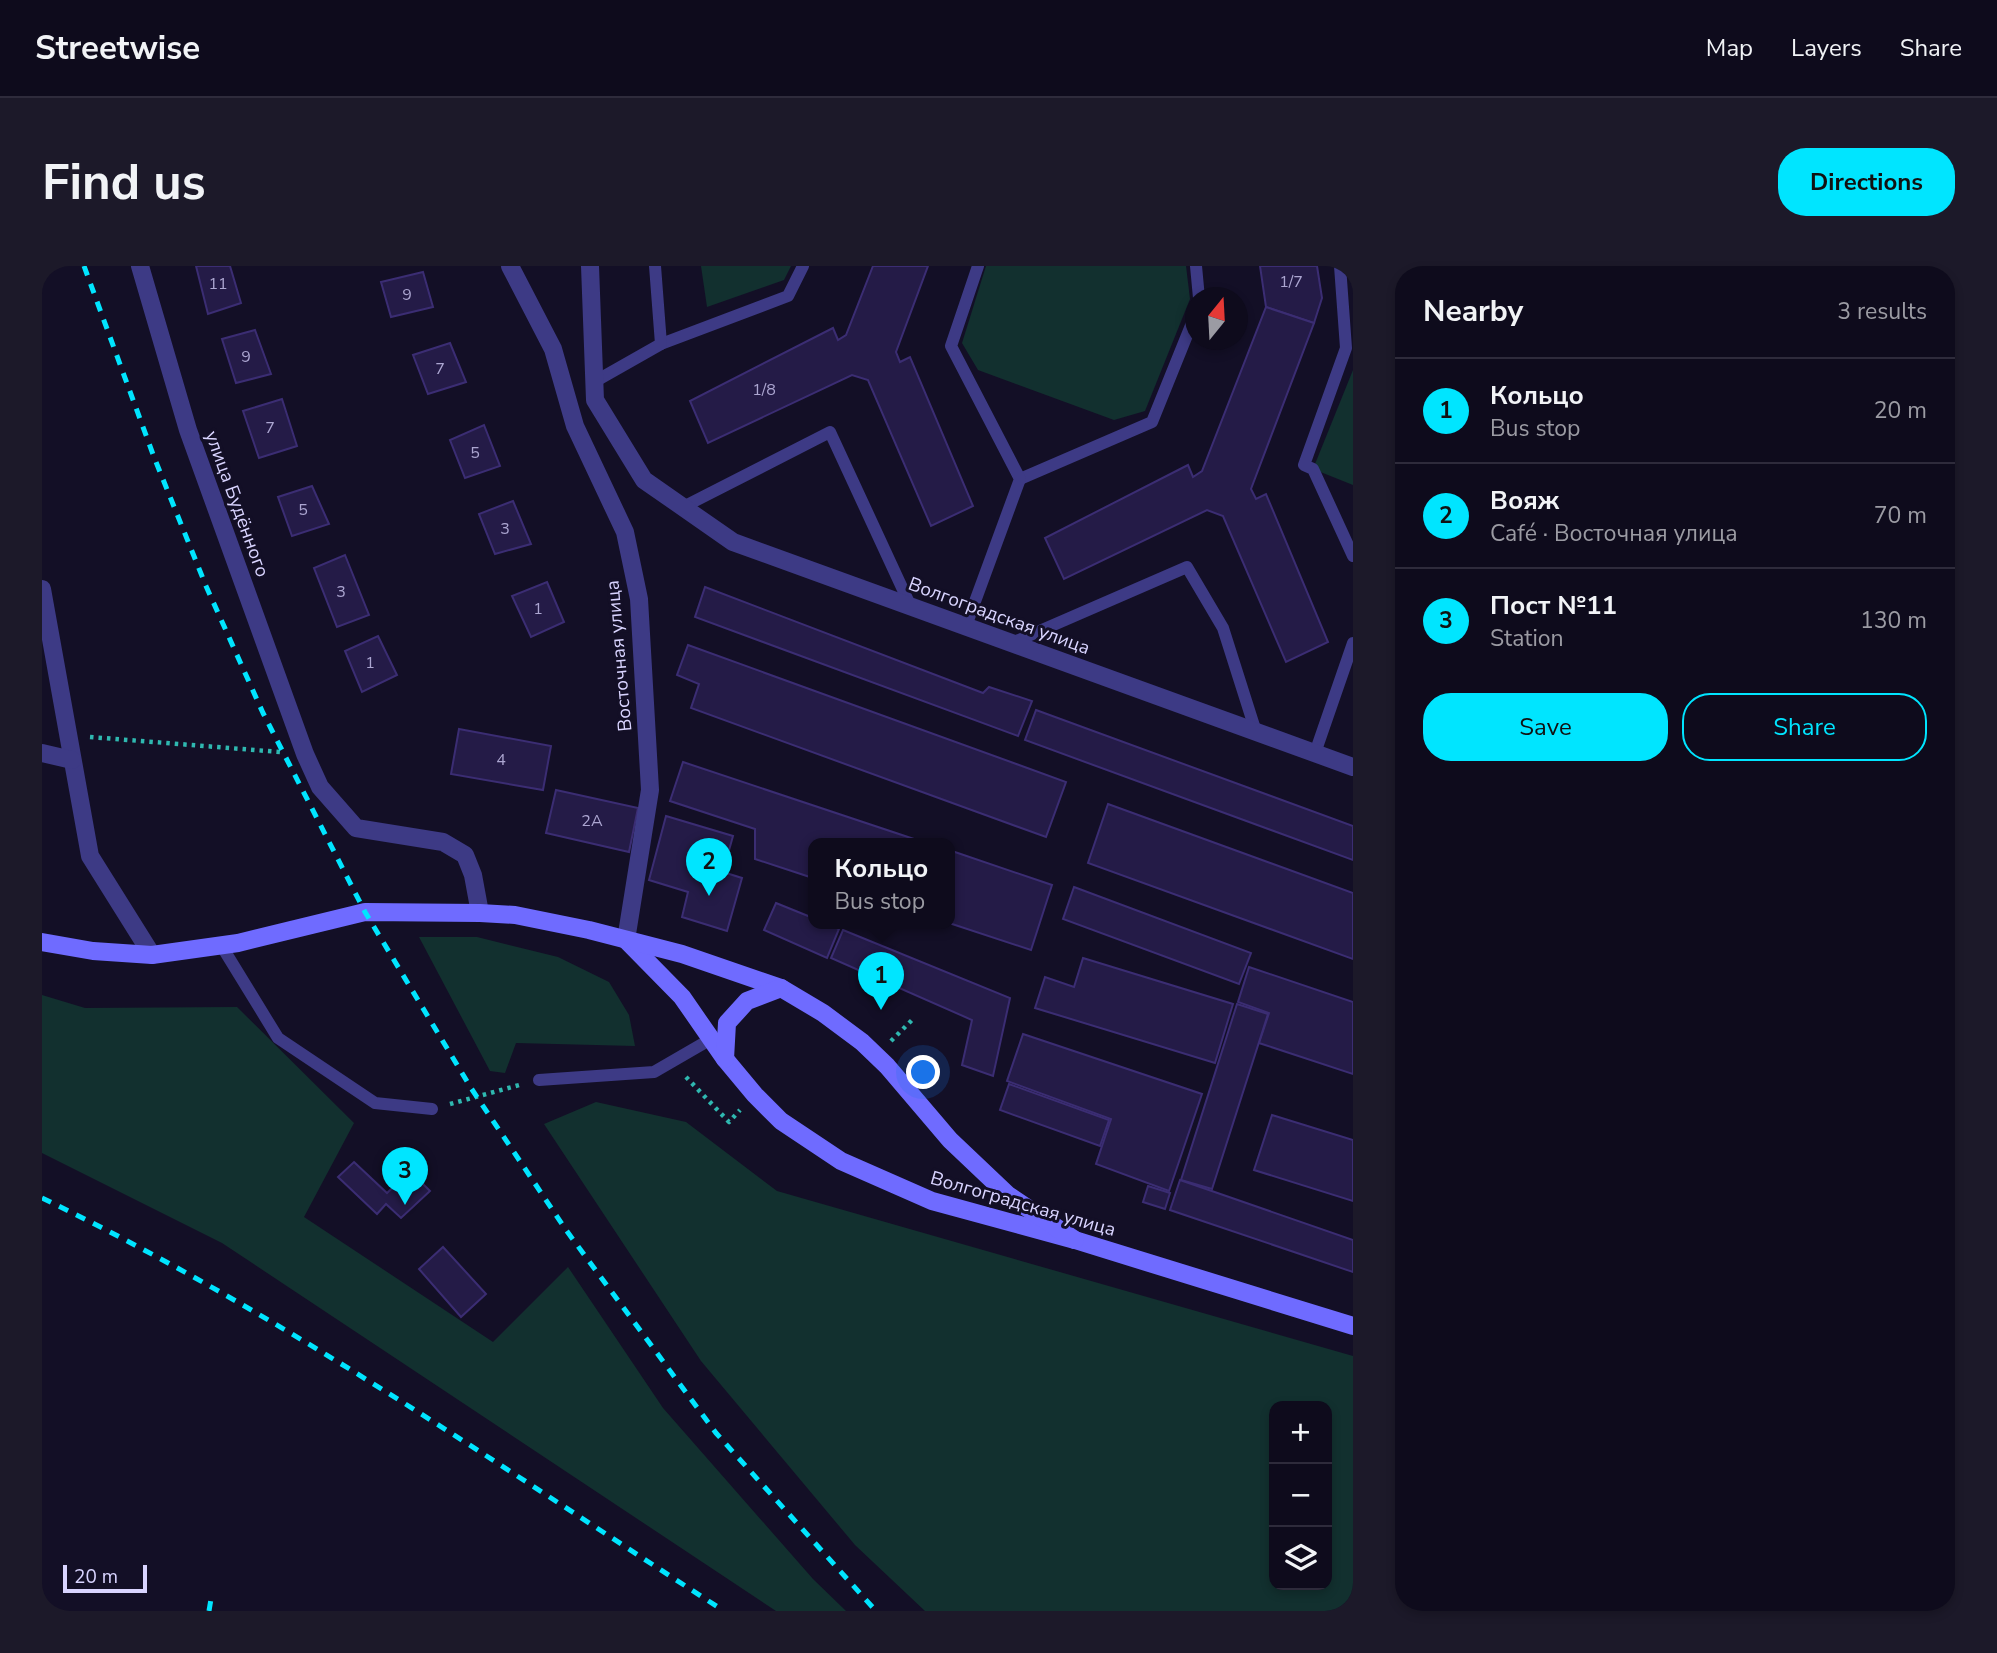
<!DOCTYPE html>
<meta charset="utf-8">
<style>
:root{--surface:#0e0b1c;--page:#1c1929;--text:#f1f3f6;--muted:#9b9ba3;--line:#2e2b3b;--accent:#00e5ff}
body{margin:0;font-family:"Nunito Sans",sans-serif;background:var(--page);color:var(--text)}
.controls{position:absolute;right:21px;bottom:21px;display:grid;overflow:hidden;border-radius:14px;box-shadow:0 4px 10px #0003}
.controls button{width:63px;height:63px;display:grid;place-items:center;padding:0;border:0;border-bottom:2px solid var(--line);background:var(--surface);color:var(--text);font:35px sans-serif}
.compass{position:absolute;left:1143px;top:21px;width:63px;height:63px;border-radius:50%;background:var(--surface);box-shadow:0 4px 10px #0003;rotate:18deg}
.scale{position:absolute;left:21px;bottom:18px;width:84px;box-sizing:border-box;padding-left:7px;border:4px solid #d9d4ff;border-top:0;font-size:19px;line-height:24px;white-space:nowrap;color:#d9d4ff;-webkit-text-stroke:5px #130f26;paint-order:stroke}
.you{position:absolute;left:882px;top:807px;width:24px;height:24px;margin:-18px;border:5px solid #fff;border-radius:50%;background:#1a73e8;box-shadow:0 0 0 10px #1a73e833}
.badge{display:grid;place-items:center;width:46px;height:46px;border-radius:50%;background:var(--accent);color:#111;font-size:23px;font-weight:700}
.pin{position:absolute;translate:-50% -58px;filter:drop-shadow(0 2px 4px #0008)}
.pin::after{content:'';position:absolute;top:37px;width:24px;height:21px;background:inherit;clip-path:polygon(0 0,100% 0,50% 100%)}
.popup{position:absolute;left:766px;top:572px;width:147px;height:91px;box-sizing:border-box;display:grid;place-content:center;border-radius:14px;background:var(--surface);filter:drop-shadow(0 2px 5px #0005);font-size:23px;white-space:nowrap;color:var(--muted)}
.popup b{font-size:26px;color:var(--text)}
.popup::after{content:'';position:absolute;left:50%;top:100%;margin-left:-14px;border:14px solid transparent;border-top-color:var(--surface)}
.list{margin:0;padding:0;list-style:none}
h2{display:flex;justify-content:space-between;align-items:center;height:91px;margin:0;padding:0 28px;font-size:30px}
h2 small{font-size:23px;font-weight:400;color:var(--muted)}
.list li{display:grid;grid-template-columns:46px 1fr auto;gap:21px;align-items:center;box-sizing:border-box;height:105px;padding:0 28px;border-top:2px solid var(--line)}
.list b{display:block;font-size:26px;white-space:nowrap}
.list p{margin:0;font-size:23px;white-space:nowrap;color:var(--muted)}
.list em{font-size:23px;font-style:normal;color:var(--muted)}
.actions{display:flex;gap:14px;padding:21px 28px}
.actions a{flex:1;padding:16px 0;border:2px solid var(--accent);border-radius:28px;text-align:center;font-size:24px;color:var(--accent)}
.actions .main{background:var(--accent);color:#111}
.icon{flex:none;width:38px;height:38px;fill:none;stroke:currentColor;stroke-width:2;stroke-linecap:round;stroke-linejoin:round}
.map{position:relative;flex:none;width:1311px;height:1345px;overflow:hidden;border-radius:28px}
header{display:flex;align-items:center;gap:42px;box-sizing:border-box;height:98px;padding:0 35px;background:var(--surface);border-bottom:2px solid var(--line)}
header strong{font-size:33px}
nav{display:flex;gap:38px;margin-inline-start:auto;font-size:24px}
.intro{display:flex;align-items:center;justify-content:space-between;box-sizing:border-box;height:168px;padding:0 42px}
h1{margin:0;font-size:49px}
.button{padding:18px 32px;border-radius:28px;background:var(--accent);color:#111;font-size:24px;font-weight:700}
main{display:flex;gap:42px;padding:0 42px}
aside{flex:1;background:var(--surface);border-radius:28px;box-shadow:0 4px 10px #0003}
.map>svg:first-child{display:block}
</style>
<header>
<strong>Streetwise</strong>
<nav><a>Map</a><a>Layers</a><a>Share</a></nav>
</header>
<div class="intro"><h1>Find us</h1><a class="button">Directions</a></div>
<main>
<div class="map">
<svg width="1311" height="1345" viewBox="0 0 1311 1345">
<rect width="100%" height="100%" fill="#130f26"/>
<!-- green -->
<g fill="#12302f" fill-rule="evenodd">
<path d="M659,0H749L742,14L665,41Z"/>
<path d="M944,0H1144L1148,33L1103,145L1072,154L936,104L920,77Z"/>
<path d="M1311,104V219L1271,203Z"/>
<path d="M377,671H435L516,691L567,716L587,749L593,780L474,777L463,807L448,805Z"/>
<path d="M0,729L43,742L195,741L312,857L262,951L451,1076L526,1001L621,1142L771,1313L804,1345H734L180,977L0,887Z"/>
<path d="M554,836L644,856L735,925L1311,1090V1345H883L813,1279L659,1095L502,858ZM1232,1140H1285V1319H1232Z"/>
</g>
<!-- building -->
<g fill="#241b47" stroke="#3b2d73" stroke-width="2">
<path d="M154,0H188L199,37L166,48Z"/>
<path d="M831,0H886L854,86L858,96L868,91L931,240L889,260L826,114L810,109L666,177L648,135L791,62L796,74L804,69Z"/>
<path d="M1218,0H1275L1280,32L1272,57L1224,41Z"/>
<path d="M381,6L391,41L349,51L339,16Z"/>
<path d="M1224,41L1272,57L1209,223L1214,233L1224,228L1286,376L1244,396L1181,250L1165,244L1022,313L1003,272L1146,199L1151,211L1160,205Z"/>
<path d="M213,64L229,108L194,117L180,73Z"/>
<path d="M408,77L424,116L386,128L371,89Z"/>
<path d="M240,133L255,180L217,192L201,145Z"/>
<path d="M442,159L458,200L423,212L408,174Z"/>
<path d="M270,220L287,258L250,270L236,231Z"/>
<path d="M471,235L489,278L453,288L437,248Z"/>
<path d="M303,289L327,349L295,361L272,302Z"/>
<path d="M505,316L522,356L489,371L470,330Z"/>
<path d="M663,321L941,427L947,421L990,435L976,470L653,351Z"/>
<path d="M336,370L355,409L320,426L303,385Z"/>
<path d="M646,379L1024,516L1004,571L649,442L657,418L635,409Z"/>
<path d="M994,444L1311,560V594L983,474Z"/>
<path d="M417,463L509,480L501,524L409,508Z"/>
<path d="M641,496L887,578H771V612L713,593V563L628,535Z"/>
<path d="M514,524L596,542L587,586L504,567Z"/>
<path d="M1066,538L1311,627V693L1046,597Z"/>
<path d="M624,550L691,570L681,606L700,612L685,665L640,651L646,626L607,614Z"/>
<path d="M907,584L1010,619L989,684L907,657Z"/>
<path d="M1032,621L1209,687L1197,718L1021,653Z"/>
<path d="M734,637L771,652V658H784L797,663L785,692L722,664Z"/>
<path d="M801,664L968,732L951,810L920,799L930,754L789,692Z"/>
<path d="M1041,692L1191,738L1173,797L993,742L1003,711L1032,721Z"/>
<path d="M1207,701L1311,736V808L1217,777L1227,747L1196,736Z"/>
<path d="M1195,738L1226,748L1170,923L1139,914Z"/>
<path d="M981,768L1160,828L1127,925L1054,898L1069,853L965,815Z"/>
<path d="M967,818L1067,854L1058,880L958,844Z"/>
<path d="M1230,849L1311,874V935L1212,904Z"/>
<path d="M312,896L345,927L368,905L388,925L359,952L344,938L335,948L296,911Z"/>
<path d="M1138,914L1311,974V1006L1128,944Z"/>
<path d="M1106,920L1128,927L1123,943L1101,936Z"/>
<path d="M401,981L444,1028L419,1051L377,1003Z"/>
</g>
<g fill="none" stroke-linecap="round" stroke-linejoin="round">
<!-- path -->
<g stroke="#2fb8b0" stroke-width="4.5" stroke-dasharray="3.5 5" stroke-linecap="butt">
<path d="M48,471L238,486"/>
<path d="M849,775L871,753"/>
<path d="M644,811L687,856L698,844"/>
<path d="M408,838L481,818"/>
</g>
<!-- service -->
<g stroke="#3d3a85" stroke-width="12">
<path d="M1154,0L1157,32"/>
<path d="M1298,0L1304,82L1262,199L1271,203L1311,290"/>
<path d="M619,78L746,30L761,0"/>
<path d="M552,116L619,78L613,0"/>
<path d="M978,213L1110,156L1154,47"/>
<path d="M641,241L788,166L869,341"/>
<path d="M924,360L978,213L909,80L936,0"/>
<path d="M970,377L1145,301L1181,362L1214,466"/>
<path d="M1273,487L1311,377"/>
<path d="M179,679L236,772L333,837L390,843"/>
<path d="M497,814L612,806L669,773"/>
</g>
<!-- minor -->
<g stroke="#3d3a85" stroke-width="18">
<path d="M98,0L146,164L263,488L278,521L314,562L401,576L423,589L431,609L438,647"/>
<path d="M468,0L511,83L533,160L583,266L597,333L608,524L584,674"/>
<path d="M548,0L553,134L602,214L691,276L1311,501"/>
<path d="M0,323L48,590L110,689"/>
<path d="M0,487L30,494"/>
</g>
<!-- secondary -->
<g stroke="#6f6bff" stroke-width="18">
<path d="M584,674L640,731L683,793L713,829L739,855L799,895L890,935L1033,974L1311,1060"/>
<path d="M0,676L51,685L110,689L196,677L323,646L438,647L473,649L547,664L640,688L739,722L781,747L820,776L845,800L908,874L966,929L1033,974"/>
<path d="M683,793L685,757L705,735L739,722"/>
</g>
<!-- rail -->
<g stroke="#00e5ff" stroke-width="5" stroke-dasharray="10 9" stroke-linecap="butt">
<path d="M42,0L112,191L164,320L221,447L323,646L429,822L524,964L674,1167L834,1345"/>
<path d="M0,932C239,1047 459,1201 682,1345"/>
<path d="M167,1345L169,1333"/>
</g>
</g>
<g text-anchor="middle" dominant-baseline="central" stroke-width="6" stroke-linejoin="round" paint-order="stroke">
<!-- number labels -->
<g font-size="16" fill="#aca6d1">
<text x="1249" y="16">1/7</text>
<text x="176" y="18">11</text>
<text x="365" y="29">9</text>
<text x="204" y="91">9</text>
<text x="398" y="103">7</text>
<text x="722" y="124">1/8</text>
<text x="228" y="162">7</text>
<text x="433" y="187">5</text>
<text x="261" y="244">5</text>
<text x="463" y="263">3</text>
<text x="299" y="326">3</text>
<text x="496" y="343">1</text>
<text x="328" y="397">1</text>
<text x="459" y="494">4</text>
<text x="550" y="555">2А</text>
</g>
<!-- street labels -->
<g font-size="19" fill="#d9d4ff" stroke="#130f26">
<text transform="translate(195 238) rotate(70)">улица Будённого</text>
<text transform="translate(957 350) rotate(20)">Волгоградская улица</text>
<text transform="translate(577 390) rotate(-95)">Восточная улица</text>
<text transform="translate(981 938) rotate(16)">Волгоградская улица</text>
</g>
</g>
</svg>
<div class="controls">
<button>+</button>
<button>−</button>
<button><svg class="icon" aria-label="layers" viewBox="0 0 24 24"><path d="M12 4l9 5-9 5-9-5zM3 14l9 5 9-5"/></svg></button>
</div>
<svg class="compass" viewBox="-18 -18 36 36"><path d="M0-13l5 13h-10z" fill="#e53935"/><path d="M0 13l5-13h-10z" fill="#9b9ba3"/></svg>
<div class="scale">20 m</div>
<div class="you"></div>
<div class="pin badge" style="left:839px;top:744px">1</div>
<div class="popup"><b>Кольцо</b>Bus stop</div>
<div class="pin badge" style="left:667px;top:630px">2</div>
<div class="pin badge" style="left:363px;top:939px">3</div>
</div>
<aside>
<h2>Nearby<small>3 results</small></h2>
<ul class="list">
<li><span class="badge">1</span><div><b>Кольцо</b><p>Bus stop</p></div><em>20 m</em></li>
<li><span class="badge">2</span><div><b>Вояж</b><p>Café · Восточная улица</p></div><em>70 m</em></li>
<li><span class="badge">3</span><div><b>Пост №11</b><p>Station</p></div><em>130 m</em></li>
</ul>
<div class="actions"><a class="main">Save</a><a>Share</a></div>
</aside>
</main>
